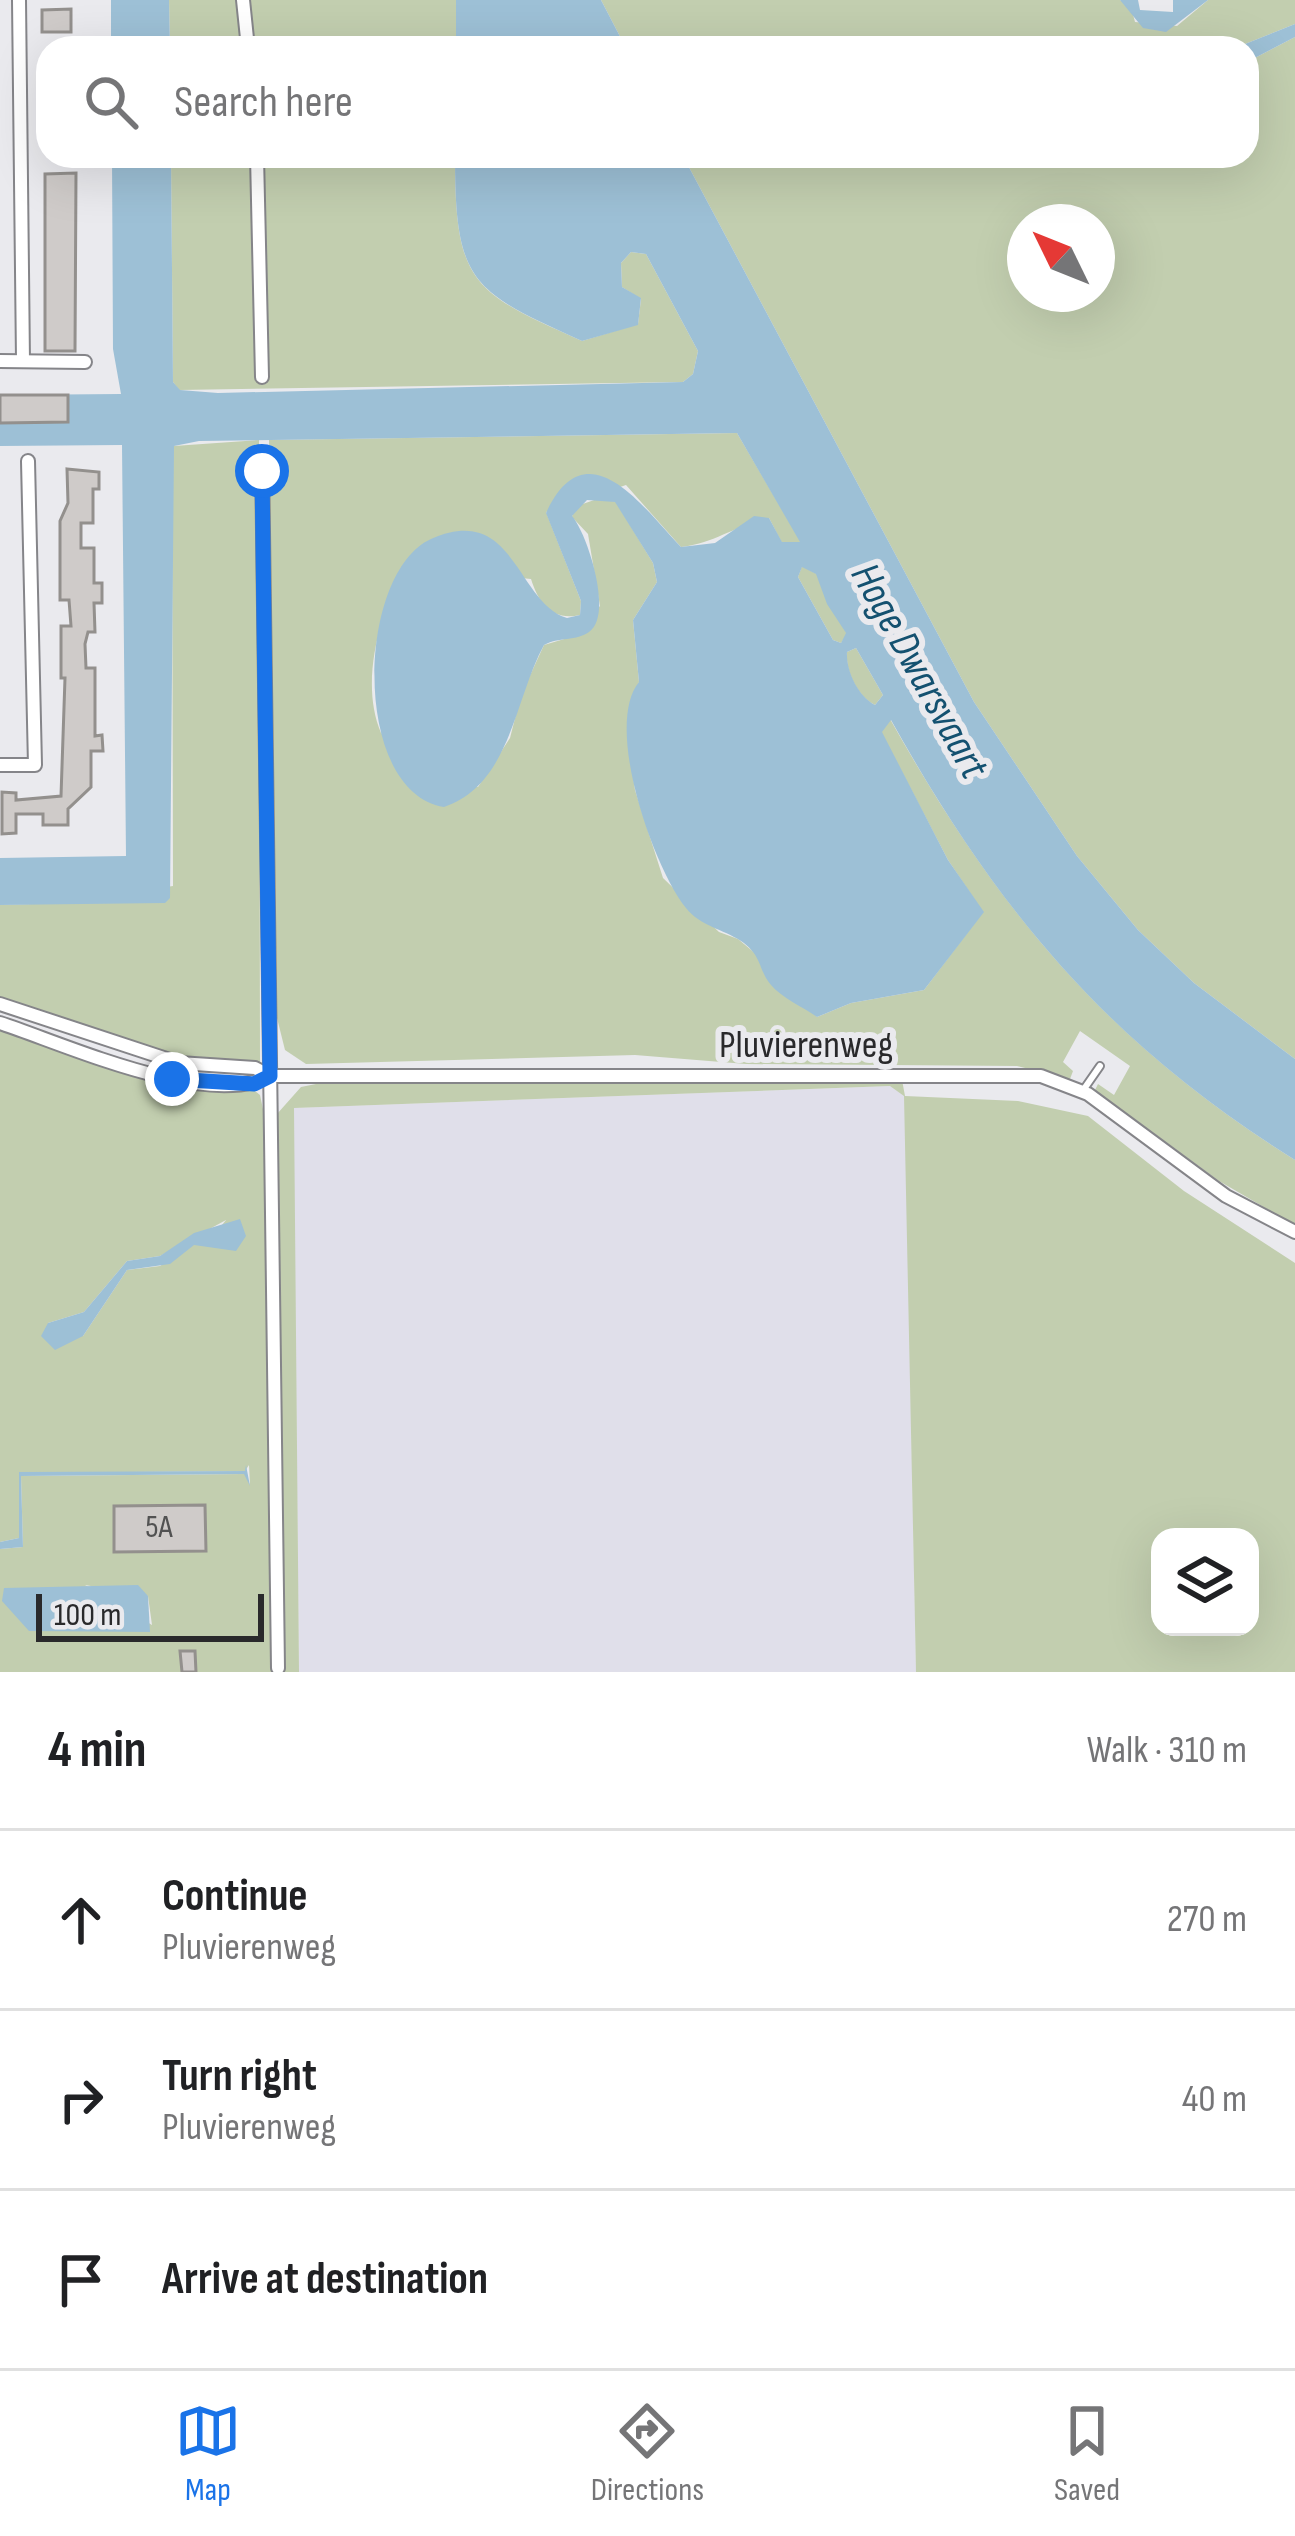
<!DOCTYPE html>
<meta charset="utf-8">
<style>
:root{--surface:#fff;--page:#f2f2f2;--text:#202124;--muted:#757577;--line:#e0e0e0;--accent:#1a73e8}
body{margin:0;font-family:"Sofia Sans Condensed",sans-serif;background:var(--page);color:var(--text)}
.controls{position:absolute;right:36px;bottom:36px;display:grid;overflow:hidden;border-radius:24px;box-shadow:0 12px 48px #0002}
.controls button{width:108px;height:108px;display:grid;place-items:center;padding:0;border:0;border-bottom:3px solid var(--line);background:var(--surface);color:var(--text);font:60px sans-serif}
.compass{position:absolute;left:1007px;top:204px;width:108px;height:108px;border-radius:50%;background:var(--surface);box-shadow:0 12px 48px #0002;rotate:313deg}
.scale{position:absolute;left:36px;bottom:30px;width:228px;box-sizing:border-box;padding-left:12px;border:6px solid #29292b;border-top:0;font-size:33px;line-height:42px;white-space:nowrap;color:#29292b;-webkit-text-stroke:9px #eaeaee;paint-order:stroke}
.stop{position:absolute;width:36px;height:36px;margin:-27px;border:9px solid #1a73e8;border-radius:50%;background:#fff}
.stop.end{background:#1a73e8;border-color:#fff;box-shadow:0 3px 12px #0008}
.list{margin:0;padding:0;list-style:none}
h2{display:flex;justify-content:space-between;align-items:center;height:156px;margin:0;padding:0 48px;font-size:51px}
h2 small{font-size:39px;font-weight:400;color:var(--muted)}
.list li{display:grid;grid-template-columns:78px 1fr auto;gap:36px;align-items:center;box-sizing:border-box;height:180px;padding:0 48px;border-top:3px solid var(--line)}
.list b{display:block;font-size:45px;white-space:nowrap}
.list p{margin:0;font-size:39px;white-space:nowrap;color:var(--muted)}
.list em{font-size:39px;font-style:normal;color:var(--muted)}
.icon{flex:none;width:66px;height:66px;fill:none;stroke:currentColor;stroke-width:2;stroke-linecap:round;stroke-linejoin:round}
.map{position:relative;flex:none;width:1295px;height:1672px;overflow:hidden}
.search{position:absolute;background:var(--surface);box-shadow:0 12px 48px #0002;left:36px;right:36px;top:36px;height:132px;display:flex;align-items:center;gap:30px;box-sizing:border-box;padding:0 42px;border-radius:36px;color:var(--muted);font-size:45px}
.sheet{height:696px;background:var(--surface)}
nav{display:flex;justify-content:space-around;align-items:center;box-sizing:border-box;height:168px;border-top:3px solid var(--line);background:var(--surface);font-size:33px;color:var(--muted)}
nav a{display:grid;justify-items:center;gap:6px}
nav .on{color:var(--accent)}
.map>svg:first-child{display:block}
</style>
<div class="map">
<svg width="1295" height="1672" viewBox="0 0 1295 1672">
<rect width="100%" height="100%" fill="#eaeaee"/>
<!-- built -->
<path fill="#e0dfea" d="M891,1086L905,1096L916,1672H299L293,1108Z"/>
<!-- green -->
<g fill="#c2ceaf" fill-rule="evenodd">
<path d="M169,0H456V48H170Z"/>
<path d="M601,0H1120L1131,7L1135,22L1177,26L1208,0H1295V24L1235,48H626Z"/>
<path d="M1295,37V1059L1194,983L1138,930L1077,856L974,702L683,156H1247V62ZM1025,222H1097V294H1025Z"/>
<path d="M171,156H455C455,284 472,292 582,341L638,324L641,299L622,287L621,263L631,252L646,254L698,351L693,374L683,382L179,390L173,382Z"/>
<path d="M737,433L801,542L782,543L769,518C736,525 715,543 681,547L626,485L546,512L581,601L580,615C552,621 539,604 531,579L403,566C381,613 359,681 381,733L478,787L510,738L521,695L544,645L571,637L600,606L588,534L572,517L574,507L600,498L616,502L653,563L657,582L633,620L639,682L627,734L635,790L663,878L719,932L738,939L762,959L817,1017L851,1003L924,990L983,912L948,860L881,732L890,719C998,911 1108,1043 1295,1160V1225L1219,1181L1095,1090L1098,1084L1114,1095L1130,1066L1080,1031L1063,1062L1073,1071L1070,1079L1017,1066L746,1064L635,1055L306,1064L285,1050L277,1018L269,440Z"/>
<path d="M259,440L260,1065L178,1058L0,999V905L65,903L173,886L172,454L174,446Z"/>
<path d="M802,566L817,574L847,634L841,643L833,640L798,577Z"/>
<path d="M856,648L883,695L875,705C858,697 845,671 847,652Z"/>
<path d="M0,1028L213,1089L251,1088L260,1095L264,1114H277L301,1087L321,1083L902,1080L905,1096L1018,1101L1088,1116L1184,1191L1295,1263V1672H916L904,1096L890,1086L294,1108L299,1672H0V1549L23,1547L21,1476L245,1474L250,1485L249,1465L245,1471L19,1473V1538L0,1542ZM226,1220L206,1245H193L160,1266L127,1270L83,1336L48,1323L84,1312L127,1261L160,1256ZM1160,1537H1250V1627H1160ZM85,1585L148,1596L152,1625Z"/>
</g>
<!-- water -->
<g fill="#9dc0d6" fill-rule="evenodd">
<path d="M111,0H169L170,48H111Z"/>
<path d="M456,0H601L626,48H456Z"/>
<path d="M1120,0H1138L1140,10L1173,12V0H1208L1166,32L1143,28Z"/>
<path d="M1295,24V37L1247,62V48H1235Z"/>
<path d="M112,156H171L173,382L180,390L218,393L683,382L693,374L698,351L646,254L631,252L621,263L622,287L641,298L638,325L582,341C472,291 455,284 455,156H683L974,702L1077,856L1138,930L1194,983L1295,1059V1160C1108,1043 998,912 891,720L882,732L948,860L984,912L924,990L851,1003L817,1017C803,1007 782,998 771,985C758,970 763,956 741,941C723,929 700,926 686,908C654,869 603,726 639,682L633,620L657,582L653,563L615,502L587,500L572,516C587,533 614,615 589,632C577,641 558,637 544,645C514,700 511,784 444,807C351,792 356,573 431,539C515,502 516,602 567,618L580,615L581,601L546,513C587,424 645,510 681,547L715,543L754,516L769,518L782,542H800L737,433L199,441L174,446L170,898L165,903L0,905V858L126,856L122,445L0,446V395L121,394L113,349ZM802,567L816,574L827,604L846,633L841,643L833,640L798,577ZM856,648L883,695L875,705C858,696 846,671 847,652Z"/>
<path d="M240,1219L246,1236L236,1251L194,1245L170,1264L127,1270L83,1336L55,1350L41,1336L48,1323L84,1312L127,1261L160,1256L194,1233Z"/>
<path d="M246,1465L250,1486L244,1474L21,1476L23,1547L0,1549V1542L19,1538V1472L245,1471Z"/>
<path d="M138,1585L148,1596L150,1632L29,1631L2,1601L4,1588Z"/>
</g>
<!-- building -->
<g fill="#cfcbc9" stroke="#93908d" stroke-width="3">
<path d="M71,9V32H42V10Z"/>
<path d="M76,173L75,351H45V174Z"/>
<path d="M0,395H68V422L0,423Z"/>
<path d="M67,469L99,472V489H93V523H81V548H94V583H102V603H94L95,632H88L85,644L86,668H95V736L102,735L103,751H91V787L68,809V825H43V814H16V833L2,834V792L16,793V800L61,796L65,678H61V626H71L69,600H60V521L68,503Z"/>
<path d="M205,1505L206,1551L114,1552V1506Z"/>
<path d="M180,1651H195L196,1672H182Z"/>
</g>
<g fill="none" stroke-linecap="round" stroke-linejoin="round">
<!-- service casing -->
<g stroke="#858589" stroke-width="10">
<path id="service" d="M1084,1089L1100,1066"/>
</g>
<!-- minor casing -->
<g stroke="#858589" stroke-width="16">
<g id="minor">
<path d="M19,0L23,361"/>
<path d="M243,0L248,48"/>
<path d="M257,156L262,377"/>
<path d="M0,361L85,362"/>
<path d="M262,456L278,1668"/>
<path d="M0,765H35L28,461"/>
<path d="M0,1004L179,1063L255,1068L270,1076H1041L1088,1094L1226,1196L1295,1232"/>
<path d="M0,1023C67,1045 206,1109 270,1076"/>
</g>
</g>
<!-- service -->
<use href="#service" stroke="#fff" stroke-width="6"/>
<!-- minor -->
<use href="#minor" stroke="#fff" stroke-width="12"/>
</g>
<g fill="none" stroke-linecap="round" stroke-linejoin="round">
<!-- route -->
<path stroke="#1a73e8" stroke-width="15" d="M172,1079L254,1084L270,1076L262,471"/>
</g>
<g text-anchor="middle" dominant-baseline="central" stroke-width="12" stroke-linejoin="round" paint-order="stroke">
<!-- number labels -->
<g font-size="33" fill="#525252">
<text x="159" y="1527">5A</text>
</g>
<!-- street labels -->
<g font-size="39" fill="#29292b" stroke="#eaeaee">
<text x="806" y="1045">Pluvierenweg</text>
</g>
<!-- water labels -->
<g font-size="42" font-style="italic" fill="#145170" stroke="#eaeaee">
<text transform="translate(919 671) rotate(61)">Hoge Dwarsvaart</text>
</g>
</g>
</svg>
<div class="controls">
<button><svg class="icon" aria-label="layers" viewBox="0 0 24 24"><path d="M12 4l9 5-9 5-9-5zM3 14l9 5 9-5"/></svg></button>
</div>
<svg class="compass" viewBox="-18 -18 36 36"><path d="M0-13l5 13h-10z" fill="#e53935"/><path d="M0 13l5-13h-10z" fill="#757577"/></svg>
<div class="scale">100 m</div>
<div class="stop" style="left:262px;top:471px"></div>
<div class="stop end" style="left:172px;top:1079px"></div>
<div class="search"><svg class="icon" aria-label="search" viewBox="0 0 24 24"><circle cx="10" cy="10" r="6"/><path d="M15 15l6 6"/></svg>Search here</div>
</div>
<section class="sheet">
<h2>4 min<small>Walk · 310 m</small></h2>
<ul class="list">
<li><svg class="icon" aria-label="ahead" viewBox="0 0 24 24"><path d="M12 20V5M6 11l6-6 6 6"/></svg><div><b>Continue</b><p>Pluvierenweg</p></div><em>270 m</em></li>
<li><svg class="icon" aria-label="right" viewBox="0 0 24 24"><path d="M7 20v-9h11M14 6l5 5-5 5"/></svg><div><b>Turn right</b><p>Pluvierenweg</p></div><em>40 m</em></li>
<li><svg class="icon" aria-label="arrive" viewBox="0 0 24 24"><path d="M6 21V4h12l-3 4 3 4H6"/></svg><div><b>Arrive at destination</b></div></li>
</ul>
</section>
<nav>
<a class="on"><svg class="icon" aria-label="map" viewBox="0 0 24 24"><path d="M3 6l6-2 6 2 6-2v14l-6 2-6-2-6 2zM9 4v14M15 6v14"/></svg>Map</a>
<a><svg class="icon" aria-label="directions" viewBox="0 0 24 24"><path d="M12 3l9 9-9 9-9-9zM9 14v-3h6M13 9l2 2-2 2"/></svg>Directions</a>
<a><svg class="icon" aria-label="saved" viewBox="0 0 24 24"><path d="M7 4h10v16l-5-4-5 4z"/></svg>Saved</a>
</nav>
